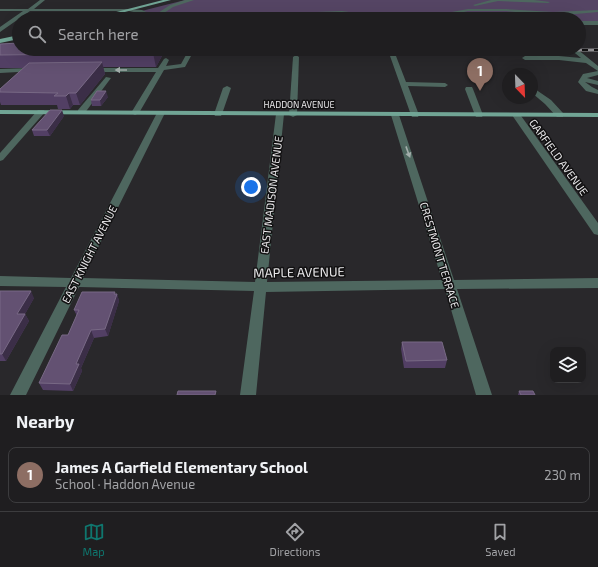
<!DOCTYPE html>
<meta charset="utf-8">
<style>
:root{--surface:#1f1e20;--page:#272729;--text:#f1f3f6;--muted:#a1a2a5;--line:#3c3c3e;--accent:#0f766e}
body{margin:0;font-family:"Exo 2",sans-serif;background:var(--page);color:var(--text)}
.controls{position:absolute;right:12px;bottom:12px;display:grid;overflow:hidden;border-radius:8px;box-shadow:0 4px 16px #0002}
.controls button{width:36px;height:36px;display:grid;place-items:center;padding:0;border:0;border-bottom:1px solid var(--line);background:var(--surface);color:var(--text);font:20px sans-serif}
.compass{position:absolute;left:502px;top:68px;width:36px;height:36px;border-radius:50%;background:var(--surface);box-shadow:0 4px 16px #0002;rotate:157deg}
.you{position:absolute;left:251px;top:187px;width:14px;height:14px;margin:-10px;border:3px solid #fff;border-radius:50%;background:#1a73e8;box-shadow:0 0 0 6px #1a73e833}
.badge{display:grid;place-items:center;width:26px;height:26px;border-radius:50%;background:var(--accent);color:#fff;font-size:13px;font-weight:700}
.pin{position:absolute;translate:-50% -33px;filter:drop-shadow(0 1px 2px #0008)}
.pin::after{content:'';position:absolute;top:21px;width:14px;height:12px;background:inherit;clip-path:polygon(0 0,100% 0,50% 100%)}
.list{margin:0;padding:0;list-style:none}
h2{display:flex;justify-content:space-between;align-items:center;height:52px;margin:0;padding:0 16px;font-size:17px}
h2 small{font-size:13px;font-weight:400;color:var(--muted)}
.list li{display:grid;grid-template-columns:26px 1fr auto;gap:12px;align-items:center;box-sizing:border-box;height:56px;margin:0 8px 8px;padding:0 8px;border:1px solid var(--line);border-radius:8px}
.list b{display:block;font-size:15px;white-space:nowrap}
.list p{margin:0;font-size:13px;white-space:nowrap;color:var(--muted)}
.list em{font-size:13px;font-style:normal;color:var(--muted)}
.icon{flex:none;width:22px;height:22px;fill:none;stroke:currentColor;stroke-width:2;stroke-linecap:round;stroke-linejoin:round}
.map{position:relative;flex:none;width:598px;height:395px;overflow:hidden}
.search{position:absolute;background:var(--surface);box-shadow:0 4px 16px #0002;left:12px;right:12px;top:12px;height:44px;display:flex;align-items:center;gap:10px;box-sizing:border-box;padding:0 14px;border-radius:22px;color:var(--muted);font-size:15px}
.sheet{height:116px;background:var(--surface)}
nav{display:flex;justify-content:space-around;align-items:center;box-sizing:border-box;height:56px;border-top:1px solid var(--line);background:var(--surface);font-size:11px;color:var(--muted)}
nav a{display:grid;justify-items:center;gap:2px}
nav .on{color:var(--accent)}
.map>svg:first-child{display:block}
</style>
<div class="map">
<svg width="598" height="395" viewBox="0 0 598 395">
<rect width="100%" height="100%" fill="#29282b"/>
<!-- green -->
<path fill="#554564" d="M185,0H598V23H579V19H110Z"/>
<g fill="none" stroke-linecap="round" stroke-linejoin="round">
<!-- minor -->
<g fill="#4e675f" fill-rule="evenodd">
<path d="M40,0H45L34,9H129L142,10L162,19C150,19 141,13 129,11H30L0,32V27L23,11H0V9H28Z"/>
<path d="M185,0H194L173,7L164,13L180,19L162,17L158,13L170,5Z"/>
<path d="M491,0H534L550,2L548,3L498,1L475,6L473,5Z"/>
<path d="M468,9H506L553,12L598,10V12L553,16L506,11H468L435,19H370L342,15L233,19H192L195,17L342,11L370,15L425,17Z"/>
<rect x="579" y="21" width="19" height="4"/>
<path d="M570,49H577L598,66V71L586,63L559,60H525L522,58L525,56H559L581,58Z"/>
<path d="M188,54L191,56L185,67L164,70L139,113L135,115L131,113L156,72H90L87,70L90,68H158L164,59L166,58L169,60L166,66L181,64L186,55Z"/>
<path d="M393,54L396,56L406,82L445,83L448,85L445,87L408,86L419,115L418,117H412L411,115L390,56Z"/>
<path d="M296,55L299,57L297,115L293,117L289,115L293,57Z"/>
<path d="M34,68L37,70L36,71L0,73V69Z"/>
<path d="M598,71V75L587,78L598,81V85L585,82L592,87L598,90V94L586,91L578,82L583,74Z"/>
<path d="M106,77L111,78L84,114H78V110Z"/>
<path d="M227,86L231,88L222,114L221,116H215L214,114L223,88Z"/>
<path d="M466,87H472L473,89L483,115L482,117H476L475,115L465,89Z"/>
<path d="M532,87L551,100L563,113V117H557L545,104L532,93Z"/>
<path d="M38,110H44L45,112L3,160L0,161V153Z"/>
<path d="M158,111H164L165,113L83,278L255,282L276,114L280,112L284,114L267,282L442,280L391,115L395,113L399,115L454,280L598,278V288L457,289L492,395H476L445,289L266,292L256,395H240L254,291L79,287L26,395H10L66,287L0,286V276L71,278Z"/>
<path d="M513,113H519L598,223V235L594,234L512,115Z"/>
</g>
<!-- major -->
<g fill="#71a595" fill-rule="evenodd">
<path d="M163,0H171L98,19H89Z"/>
<path d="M19,35V39L0,43V39Z"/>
<path d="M0,110L598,113V117L0,114Z"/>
</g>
<!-- rail casing -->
<g stroke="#949396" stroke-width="3">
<path id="rail" d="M150,51L598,50"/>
</g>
<!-- rail -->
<use href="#rail" stroke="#121112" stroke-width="2" stroke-dasharray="6" stroke-linecap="butt"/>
</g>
<!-- wall -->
<g fill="#523f64">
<path d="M0,44L19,49H161L162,56L156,67H103L105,74L80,105H73L70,109H58L57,105H1L0,102V89L24,68H0Z"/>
<path d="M108,97L101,106H92L91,100Z"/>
<path d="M64,116L50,136H34L32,130Z"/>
<path d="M0,291L34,298L25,314L29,321L6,361H0Z"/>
<path d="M116,294H117L119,301L108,336L94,338L81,368L82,371L73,391L43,390L39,383L68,335L77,316L74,310Z"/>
<path d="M402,342L447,360L445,368H404L401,349Z"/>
<path d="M519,391L535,395H518Z"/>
</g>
<!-- shaded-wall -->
<g fill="#3b2e47">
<path d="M156,49H161L162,56L156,67L153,53Z"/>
<path d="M102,62L105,74L80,105L76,93Z"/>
<path d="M106,91L108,97L101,106L100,100Z"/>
<path d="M69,93L73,105L70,109L66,96Z"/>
<path d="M62,110L64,116L50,136L47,130Z"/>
<path d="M31,291L34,298L21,321L17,314Z"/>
<path d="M115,292L116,297L117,294L119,301L108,336L105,329Z"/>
<path d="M25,314L29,321L6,361L2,354Z"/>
<path d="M91,330L94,338L81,368L82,371L73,391L70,384L76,364Z"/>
</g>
<!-- building -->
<g fill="#635172" stroke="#786985">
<path d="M19,43V49H156L153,53L0,55V44Z"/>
<path d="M102,62L76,93H69L66,96H54L58,93L0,92V89L29,63Z"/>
<path d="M97,91H106L100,100H91Z"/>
<path d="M50,110H62L47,130H32Z"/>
<path d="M0,291H31L17,314H25L2,354H0Z"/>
<path d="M82,292H115L114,294H117L105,329L91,330L76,364H79L70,384L39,383L62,335H68L79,310H74Z"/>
<path d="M402,342H442L447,360L406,361Z"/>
<path d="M178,391H216L215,395H177Z"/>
<path d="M519,391H533L535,395H521Z"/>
</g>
<!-- one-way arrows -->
<defs><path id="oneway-solid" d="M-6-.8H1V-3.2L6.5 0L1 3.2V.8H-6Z"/></defs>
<g fill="#a3aeab">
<use href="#oneway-solid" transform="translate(121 70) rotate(180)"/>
<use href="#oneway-solid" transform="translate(408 152) rotate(70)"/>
</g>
<g text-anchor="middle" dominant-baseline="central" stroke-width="3" stroke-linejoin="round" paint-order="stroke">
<!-- far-street labels -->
<g font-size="9" fill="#e9e8ea" stroke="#121112">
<text x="299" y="104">HADDON AVENUE</text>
</g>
<!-- street labels -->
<g font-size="11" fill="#e9e8ea" stroke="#121112">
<text transform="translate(559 157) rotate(54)">GARFIELD AVENUE</text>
<text transform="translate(271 195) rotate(-83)">EAST MADISON AVENUE</text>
<text transform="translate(89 254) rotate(-63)">EAST KNIGHT AVENUE</text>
<text transform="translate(440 255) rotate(73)">CRESTMONT TERRACE</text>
</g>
<!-- near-street labels -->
<g font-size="13" fill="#e9e8ea" stroke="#121112">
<text transform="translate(299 272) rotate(-1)">MAPLE AVENUE</text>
</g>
</g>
</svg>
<div class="controls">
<button><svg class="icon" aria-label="layers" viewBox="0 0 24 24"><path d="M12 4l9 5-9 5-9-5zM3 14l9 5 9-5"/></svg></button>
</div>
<svg class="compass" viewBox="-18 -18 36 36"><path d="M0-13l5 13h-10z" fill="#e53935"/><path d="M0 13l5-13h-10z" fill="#a1a2a5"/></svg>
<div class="you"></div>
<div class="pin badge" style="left:480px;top:91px;background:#8d6e63">1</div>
<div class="search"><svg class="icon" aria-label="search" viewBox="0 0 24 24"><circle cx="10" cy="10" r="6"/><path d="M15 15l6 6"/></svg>Search here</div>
</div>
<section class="sheet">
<h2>Nearby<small></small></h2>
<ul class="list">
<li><span class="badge" style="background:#8d6e63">1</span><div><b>James A Garfield Elementary School</b><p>School · Haddon Avenue</p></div><em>230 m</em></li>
</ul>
</section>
<nav>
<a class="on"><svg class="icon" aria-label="map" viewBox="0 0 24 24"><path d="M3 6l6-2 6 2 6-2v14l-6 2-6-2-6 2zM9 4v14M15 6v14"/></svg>Map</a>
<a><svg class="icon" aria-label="directions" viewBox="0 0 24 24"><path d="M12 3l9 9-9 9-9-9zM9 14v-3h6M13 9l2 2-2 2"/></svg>Directions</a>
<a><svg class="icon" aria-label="saved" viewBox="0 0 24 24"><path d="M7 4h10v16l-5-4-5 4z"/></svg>Saved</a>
</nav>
